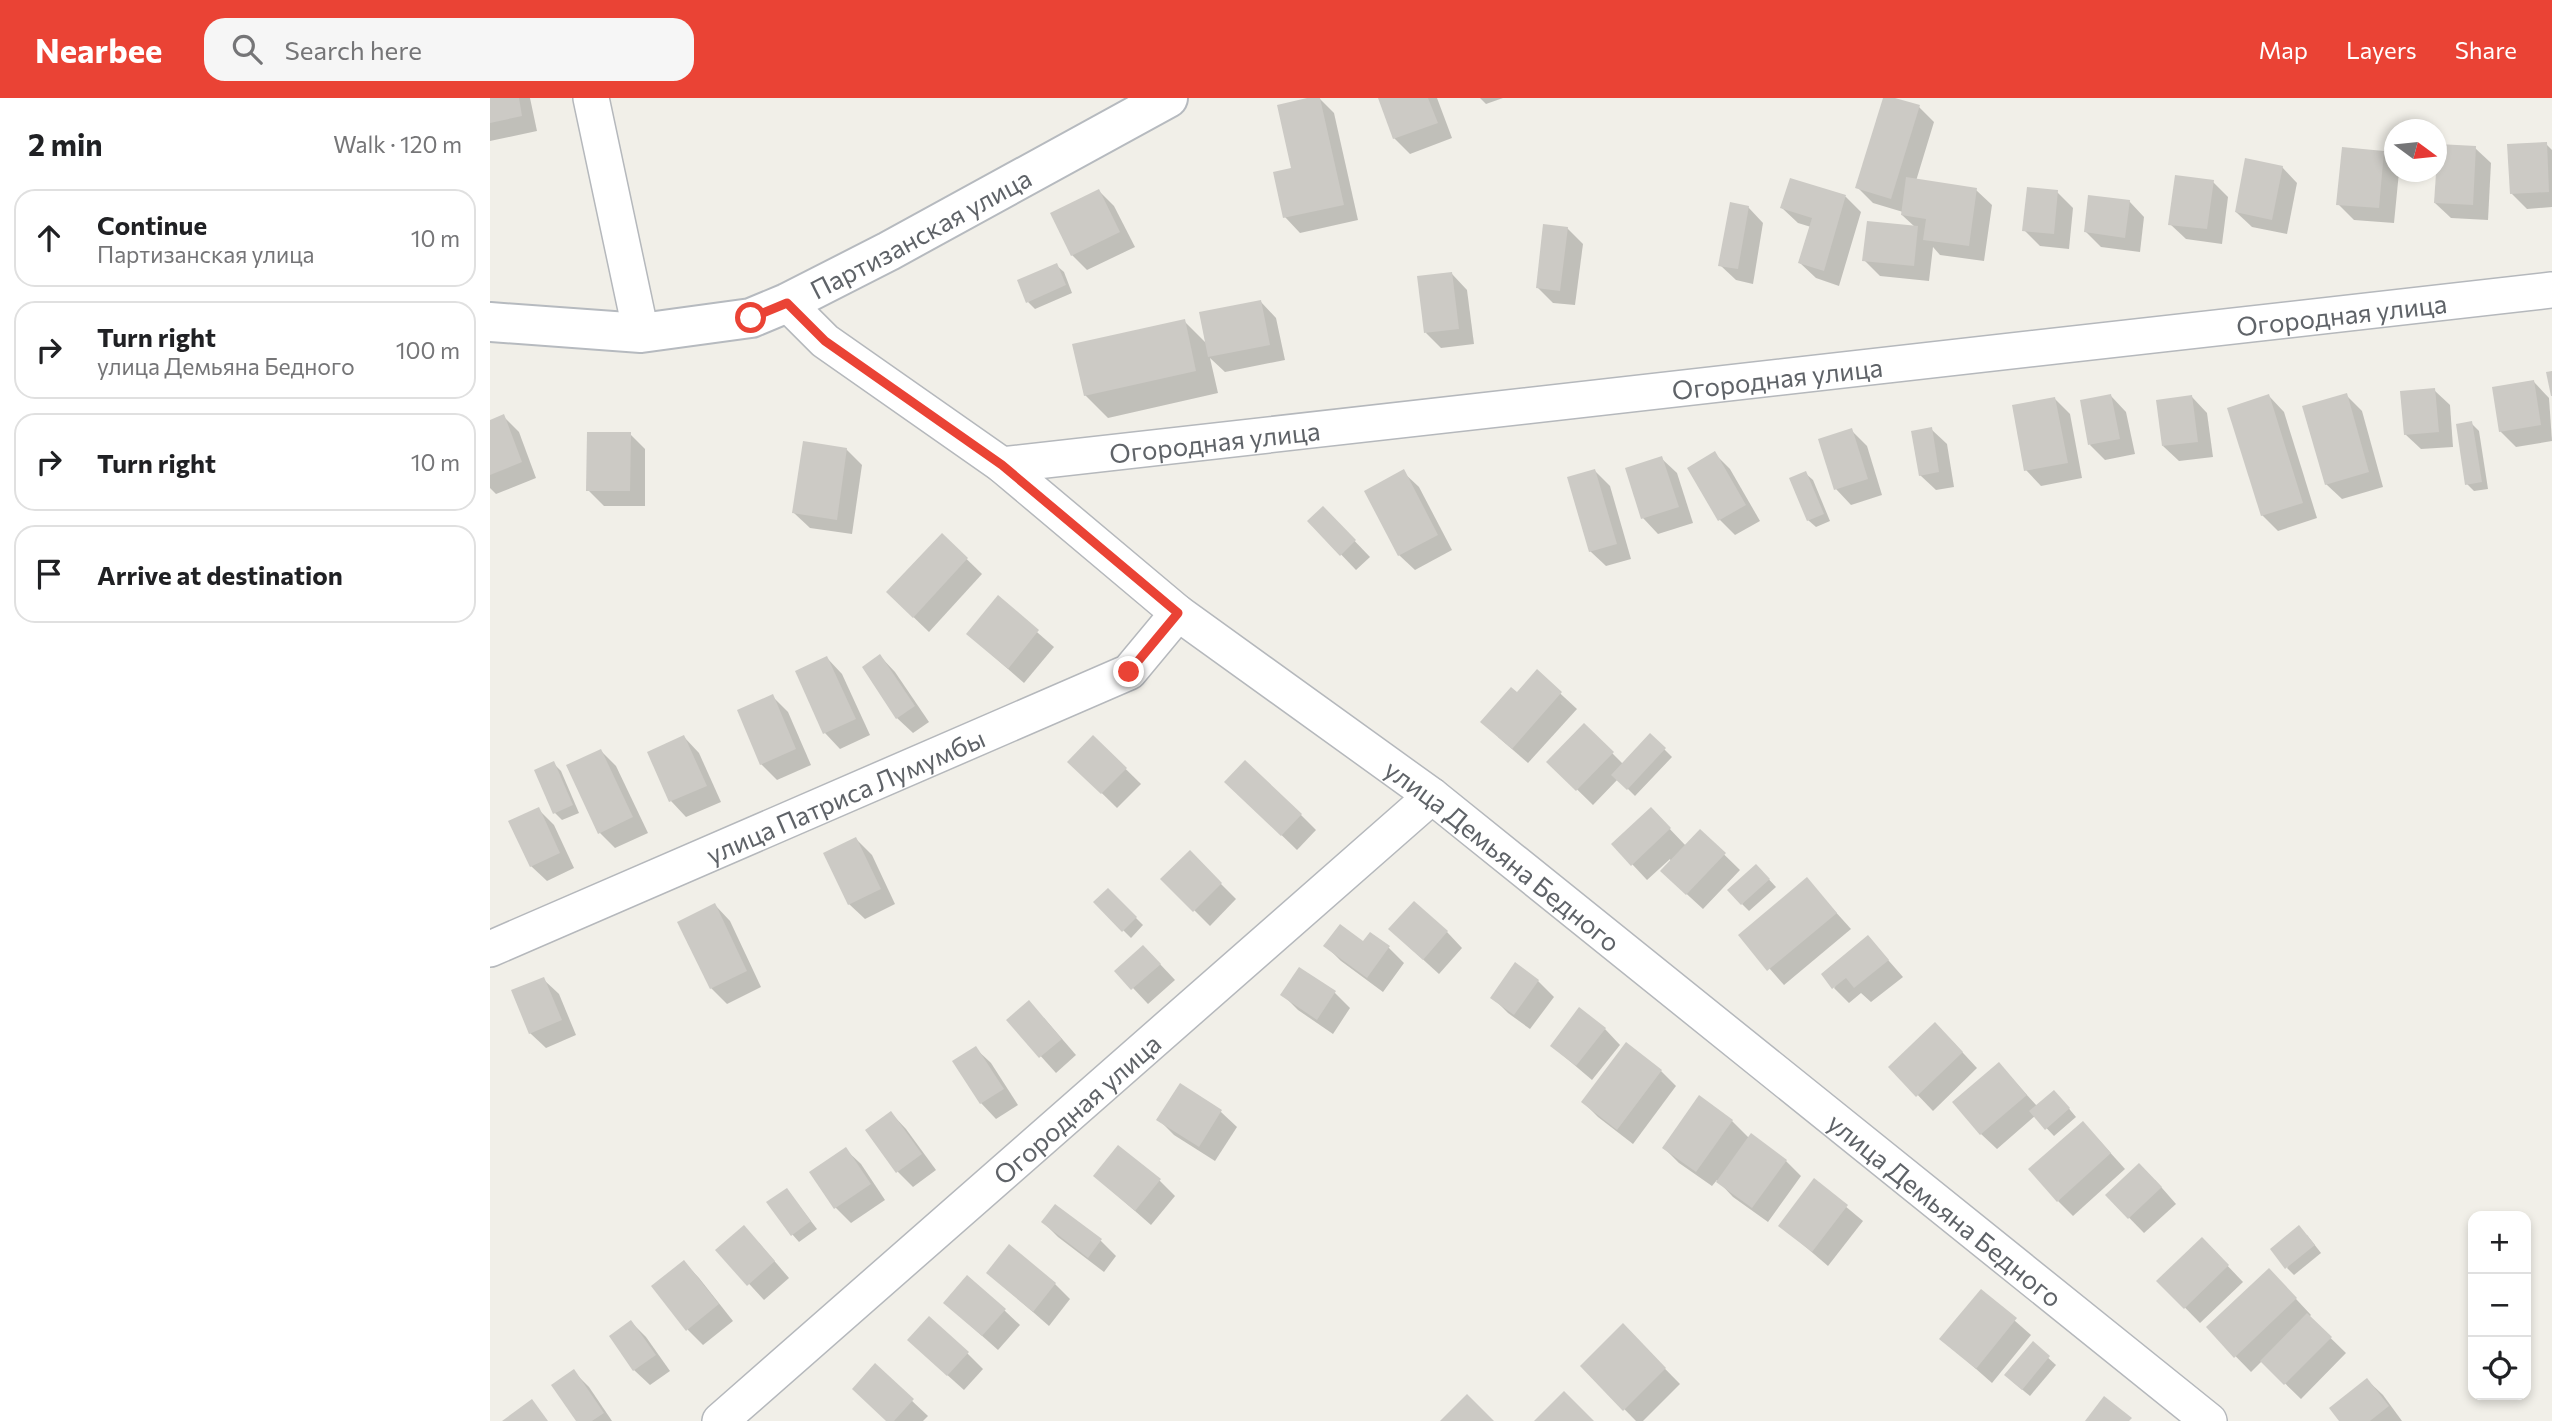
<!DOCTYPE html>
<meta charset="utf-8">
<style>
:root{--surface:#fff;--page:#f6f6f6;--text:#202124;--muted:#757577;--line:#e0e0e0;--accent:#ea4335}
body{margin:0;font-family:Commissioner,sans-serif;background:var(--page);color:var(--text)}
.controls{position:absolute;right:21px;bottom:21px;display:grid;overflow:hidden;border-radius:14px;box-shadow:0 4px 10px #0003}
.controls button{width:63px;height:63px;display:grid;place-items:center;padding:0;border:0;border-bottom:2px solid var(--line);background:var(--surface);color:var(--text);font:35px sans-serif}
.compass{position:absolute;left:1894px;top:21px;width:63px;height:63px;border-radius:50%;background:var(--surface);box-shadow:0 4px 10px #0003;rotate:105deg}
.stop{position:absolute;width:21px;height:21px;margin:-16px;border:5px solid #ea4335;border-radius:50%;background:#fff}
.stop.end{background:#ea4335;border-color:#fff;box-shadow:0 2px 7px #0008}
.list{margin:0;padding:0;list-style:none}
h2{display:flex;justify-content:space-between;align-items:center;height:91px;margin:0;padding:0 28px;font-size:30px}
h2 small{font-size:23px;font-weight:400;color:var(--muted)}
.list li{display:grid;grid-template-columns:46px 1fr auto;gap:21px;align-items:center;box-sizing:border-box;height:98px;margin:0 14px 14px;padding:0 14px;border:2px solid var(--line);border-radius:21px}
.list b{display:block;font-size:26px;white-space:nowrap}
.list p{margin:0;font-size:23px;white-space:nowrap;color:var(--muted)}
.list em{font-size:23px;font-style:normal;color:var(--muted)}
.icon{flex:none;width:38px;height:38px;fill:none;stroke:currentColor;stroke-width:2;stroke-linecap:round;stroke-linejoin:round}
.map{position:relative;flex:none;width:2062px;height:1323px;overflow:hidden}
header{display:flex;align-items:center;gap:42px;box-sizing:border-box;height:98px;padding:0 35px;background:var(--accent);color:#fff}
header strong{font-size:33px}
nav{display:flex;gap:38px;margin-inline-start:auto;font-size:24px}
.search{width:490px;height:63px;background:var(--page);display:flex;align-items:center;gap:18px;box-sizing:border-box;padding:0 24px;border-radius:21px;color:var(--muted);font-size:26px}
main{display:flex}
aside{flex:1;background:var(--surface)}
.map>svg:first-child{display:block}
</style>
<header>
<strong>Nearbee</strong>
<div class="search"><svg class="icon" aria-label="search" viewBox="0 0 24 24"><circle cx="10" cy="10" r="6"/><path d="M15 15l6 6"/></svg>Search here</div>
<nav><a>Map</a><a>Layers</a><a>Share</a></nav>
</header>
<main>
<aside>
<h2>2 min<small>Walk · 120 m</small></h2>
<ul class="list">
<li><svg class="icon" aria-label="ahead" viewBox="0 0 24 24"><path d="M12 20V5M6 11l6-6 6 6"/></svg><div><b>Continue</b><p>Партизанская улица</p></div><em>10 m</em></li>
<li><svg class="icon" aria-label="right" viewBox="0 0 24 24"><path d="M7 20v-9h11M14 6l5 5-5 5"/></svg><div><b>Turn right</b><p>улица Демьяна Бедного</p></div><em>100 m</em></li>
<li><svg class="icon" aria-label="right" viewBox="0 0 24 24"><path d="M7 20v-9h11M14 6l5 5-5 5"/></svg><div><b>Turn right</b></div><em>10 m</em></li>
<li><svg class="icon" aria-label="arrive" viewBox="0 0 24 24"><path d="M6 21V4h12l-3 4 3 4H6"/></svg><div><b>Arrive at destination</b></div></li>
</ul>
</aside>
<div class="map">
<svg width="2062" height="1323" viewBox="0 0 2062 1323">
<rect width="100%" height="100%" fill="#f1efe8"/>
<!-- shadow -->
<g fill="#0003">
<path d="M0,0H40L47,33L0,43Z"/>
<path d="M826,0H829L844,15L868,122L810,135L795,119L803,72Z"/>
<path d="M890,0H947L962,40L920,56L904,40Z"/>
<path d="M990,0H1013L996,6Z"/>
<path d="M1395,0L1429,9L1444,24L1426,83L1486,92L1502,107L1494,163L1450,157L1443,149L1439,183L1390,178L1374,162L1425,129L1412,117L1413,114L1383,105L1367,89Z"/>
<path d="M2056,46L2062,52V109L2037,111L2021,95Z"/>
<path d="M1985,50L2001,65L1998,122L1961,120L1945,105Z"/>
<path d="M1894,55L1904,66V74H1909L1904,125L1864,122L1848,106Z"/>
<path d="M1792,69L1807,85L1797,136L1762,129L1746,114Z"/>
<path d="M1301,82L1356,99L1371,114L1349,188L1326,180L1310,165L1321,129L1308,125L1292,110Z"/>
<path d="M1723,84L1738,99L1732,146L1696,141L1680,126Z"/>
<path d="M609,93L624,108L645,149L597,172L582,157Z"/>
<path d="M1567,94L1583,110L1579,151L1550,148L1534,132Z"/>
<path d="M1639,103L1654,119L1650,154L1611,149L1596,134Z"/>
<path d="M1258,109L1273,125L1263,186L1246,182L1230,167Z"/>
<path d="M1077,130L1093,146L1085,207L1063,205L1048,190Z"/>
<path d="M566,167L574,174L582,195L545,211L538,204Z"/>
<path d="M962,176L977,192L984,246L951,250L936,235Z"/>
<path d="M771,204L786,220L795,262L735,274L720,260L728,295L618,320L595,297L694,223L717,246Z"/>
<path d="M2044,284L2059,300L2062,343L2026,349L2010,333Z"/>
<path d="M1944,292L1960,307L1963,349L1931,351L1915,336Z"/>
<path d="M1856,297L1872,313L1893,389L1852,401L1836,386Z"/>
<path d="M1621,298L1636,314L1645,356L1615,362L1600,347Z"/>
<path d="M1779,298L1794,314L1827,420L1788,433L1772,417Z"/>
<path d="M1702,299L1717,315L1723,359L1689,363L1673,348Z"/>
<path d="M1565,301L1580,316L1592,380L1551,388L1536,372Z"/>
<path d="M13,318L29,334L46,380L6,396L0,390V323Z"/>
<path d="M1981,325L1989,333L1998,391L1984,393L1977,386Z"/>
<path d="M1441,331L1457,346L1464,389L1446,392L1430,377Z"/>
<path d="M1361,332L1377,348L1392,397L1361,407L1346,391Z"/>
<path d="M140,336L155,351V408H114L98,392Z"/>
<path d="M356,351L372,367L362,436L320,430L304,415Z"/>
<path d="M1224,355L1240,371L1270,423L1245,437L1230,422Z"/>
<path d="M1171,360L1187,375L1203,425L1168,436L1153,420Z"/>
<path d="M1105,373L1120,388L1141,461L1116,468L1100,453Z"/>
<path d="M913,374L929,389L962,452L925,472L909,457Z"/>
<path d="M1315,375L1323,382L1340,423L1326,429L1318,422Z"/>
<path d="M833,410L880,459L866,472L819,423Z"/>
<path d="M452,437L492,476L439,534L414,510Z"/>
<path d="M508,500L564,549L534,585L478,536Z"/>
<path d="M390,558L405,574L439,624L423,635L407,620Z"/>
<path d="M337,560L352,576L380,637L350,651L335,635L307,574Z"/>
<path d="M1047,574L1087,611L1038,665L1008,639L1027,597Z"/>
<path d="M282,598L298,614L321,667L287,682L271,666Z"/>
<path d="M1094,627L1133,666L1160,637L1182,659L1145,698L1128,681L1103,707L1059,664Z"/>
<path d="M194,639L209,655L231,704L196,719L181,703L160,654Z"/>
<path d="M603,639L651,686L627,710L580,664Z"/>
<path d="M111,653L126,668L158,735L125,750L110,735Z"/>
<path d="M63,665L71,673L89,715L72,722L65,715Z"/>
<path d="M752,699L811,717L826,732L807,752Z"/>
<path d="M48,711L64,727L84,770L57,783L41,768Z"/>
<path d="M1176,727L1196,748L1210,733L1250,772L1213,811L1188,788L1180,761L1157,782L1142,766Z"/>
<path d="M366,741L382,757L405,806L375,821L359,806Z"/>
<path d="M700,755L746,801L720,828L673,781Z"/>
<path d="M1273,775L1286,789L1259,813L1252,806Z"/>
<path d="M1317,782L1361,831L1294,887L1251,838Z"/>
<path d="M618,792L653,827L641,840L605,804Z"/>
<path d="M225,807L240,823L271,889L237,906L221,890Z"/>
<path d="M957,834L972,850L949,876L916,846Z"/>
<path d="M880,836L899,850L914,865L893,894L851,863L836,848L874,846Z"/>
<path d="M1378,839L1413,879L1381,904L1371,895L1359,905L1344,890Z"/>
<path d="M669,865L685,882L658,906L627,873Z"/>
<path d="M1026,867L1048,883L1064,899L1040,931L1018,915L1002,899Z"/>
<path d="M53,881L69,896L86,937L56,950L40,935Z"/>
<path d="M845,895L860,910L843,936L808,912L793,897Z"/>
<path d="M554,920L586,957L566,975L518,922Z"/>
<path d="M1115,931L1130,947L1102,982L1062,948Z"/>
<path d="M1461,942L1487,970L1443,1013L1401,969Z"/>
<path d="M485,950L501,965L528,1007L506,1021L491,1005L464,964Z"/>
<path d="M1509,966L1547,1008L1571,1001L1586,1019L1564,1038L1545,1018L1507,1051L1491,1036Z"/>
<path d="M1171,973L1186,988L1143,1046L1108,1019L1093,1004Z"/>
<path d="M690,988L731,1014L747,1029L725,1063L684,1037L668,1021Z"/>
<path d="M1210,999L1242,1023L1259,1040L1296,1063L1311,1078L1278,1124L1243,1099L1227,1082L1222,1088L1189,1065L1174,1050Z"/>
<path d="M401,1015L416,1031L446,1072L423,1089L408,1074Z"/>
<path d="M1608,1041L1635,1071L1583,1118L1568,1103Z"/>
<path d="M355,1051L371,1066L395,1102L361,1125L346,1110L321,1074Z"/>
<path d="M605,1078L669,1082L685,1098L661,1127Z"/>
<path d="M1324,1082L1373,1123L1338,1168L1290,1127Z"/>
<path d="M1665,1082L1686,1106L1654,1135L1617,1097Z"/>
<path d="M297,1092L327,1131L309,1144L302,1136Z"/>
<path d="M553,1124L611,1143L626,1158L614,1174L568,1139Z"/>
<path d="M1817,1137L1831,1155L1804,1177L1797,1170Z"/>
<path d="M1712,1141L1753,1184L1710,1225L1669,1183Z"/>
<path d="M269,1145L299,1180L274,1202L228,1152Z"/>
<path d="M194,1164L209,1180L243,1223L213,1247L198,1232Z"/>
<path d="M498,1175L565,1186L580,1201L559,1228Z"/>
<path d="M1794,1188L1821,1217L1819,1219L1856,1255L1811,1301L1772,1263L1761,1274L1718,1230Z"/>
<path d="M1491,1193L1541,1237L1502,1285L1452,1241Z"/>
<path d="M455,1205L514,1212L530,1227L508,1252Z"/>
<path d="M141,1224L156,1239L180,1273L160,1287L144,1272Z"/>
<path d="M1133,1228L1190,1286L1153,1323H1146L1092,1268Z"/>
<path d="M1543,1246L1566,1267L1540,1298L1523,1284Z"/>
<path d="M477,1255L493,1271L474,1292L435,1257Z"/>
<path d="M385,1268L438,1318L433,1323H398Z"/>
<path d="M84,1274L99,1289L122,1323H88Z"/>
<path d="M1877,1282L1893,1297L1912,1323H1851Z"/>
</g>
<!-- building -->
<g fill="#cccac5">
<path d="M0,0H29L32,18L0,25Z"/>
<path d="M817,0H830L854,107L793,120L783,74L801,70L787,7Z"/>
<path d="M888,0H938L948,25L903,41Z"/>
<path d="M1393,0H1405L1430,7L1401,101L1365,90Z"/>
<path d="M2057,44L2059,94L2020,96L2017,46Z"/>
<path d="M1948,46L1986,48L1983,107L1944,105Z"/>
<path d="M1852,49L1894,53L1889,110L1846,107Z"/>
<path d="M1755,60L1793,68L1782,122L1745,114Z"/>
<path d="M1685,77L1724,82L1717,131L1678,127Z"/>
<path d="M1416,79L1487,90L1479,148L1433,142L1436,121L1411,117Z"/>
<path d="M1300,80L1356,97L1334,173L1308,165L1322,120L1290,110Z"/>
<path d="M1537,89L1568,92L1564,136L1532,133Z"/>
<path d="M609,91L630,134L581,158L560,115Z"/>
<path d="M1598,97L1640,102L1635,140L1594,134Z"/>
<path d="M1240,104L1259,108L1248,171L1228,168Z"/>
<path d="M1377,123L1428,128L1424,168L1372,163Z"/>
<path d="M1053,126L1078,129L1070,193L1046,190Z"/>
<path d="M567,165L576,187L536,205L527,182Z"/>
<path d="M962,174L969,231L934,235L927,178Z"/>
<path d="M771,202L780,247L718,259L709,214Z"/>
<path d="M695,221L706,273L594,298L582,246Z"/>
<path d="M2062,273V298H2061L2056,274Z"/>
<path d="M2044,282L2051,327L2009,334L2002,289Z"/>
<path d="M1945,290L1949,334L1914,337L1910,293Z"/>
<path d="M1857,295L1879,374L1835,387L1812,308Z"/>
<path d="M1621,296L1630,341L1598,347L1590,302Z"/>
<path d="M1779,296L1813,405L1771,418L1737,310Z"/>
<path d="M1702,297L1708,344L1672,348L1666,302Z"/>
<path d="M1565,299L1578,365L1534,373L1522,307Z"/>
<path d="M14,316L32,364L0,377V322Z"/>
<path d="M1982,323L1992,384L1975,387L1966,326Z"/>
<path d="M1442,329L1449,374L1429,378L1421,333Z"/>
<path d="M1362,330L1378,381L1344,392L1328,341Z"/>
<path d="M97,334H141L140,393H96Z"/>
<path d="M313,343L357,350L347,422L302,415Z"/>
<path d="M1225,353L1256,407L1228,423L1197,370Z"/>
<path d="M1172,358L1189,409L1151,421L1135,370Z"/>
<path d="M914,371L948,437L908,458L874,393Z"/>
<path d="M1105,371L1127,446L1099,454L1077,379Z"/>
<path d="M1316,373L1334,416L1317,423L1299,380Z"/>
<path d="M833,408L866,442L850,458L817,423Z"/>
<path d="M452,435L478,460L423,520L396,494Z"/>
<path d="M508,497L549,532L518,571L476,536Z"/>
<path d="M390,556L425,608L406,621L372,569Z"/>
<path d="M337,558L366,621L333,636L305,573Z"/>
<path d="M1047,571L1072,594L1022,651L990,624L1021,589L1027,594Z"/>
<path d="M283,596L306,651L270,667L247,612Z"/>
<path d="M1094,625L1124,654L1086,693L1056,664Z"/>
<path d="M1160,635L1176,650L1137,692L1121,677Z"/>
<path d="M194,637L217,688L179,704L157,654Z"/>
<path d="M603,637L637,670L611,696L577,664Z"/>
<path d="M111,651L143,719L108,736L76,667Z"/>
<path d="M755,662L812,716L791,738L734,684Z"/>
<path d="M64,663L83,707L63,716L44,672Z"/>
<path d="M49,709L70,755L40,769L18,723Z"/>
<path d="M1161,709L1181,730L1141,768L1121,746Z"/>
<path d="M1210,731L1236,755L1196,797L1170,773Z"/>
<path d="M366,739L391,791L358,807L333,755Z"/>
<path d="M700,752L732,785L703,814L670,781Z"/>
<path d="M1266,766L1280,781L1251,807L1237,792Z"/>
<path d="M1317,779L1347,815L1277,873L1248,837Z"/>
<path d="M618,790L647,819L632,834L603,804Z"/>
<path d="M924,803L958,833L933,862L898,831Z"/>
<path d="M225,805L257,873L220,891L187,824Z"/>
<path d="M850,826L873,843L880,834L900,848L877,880L833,848Z"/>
<path d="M1378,837L1399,862L1364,890L1356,880L1342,891L1331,876Z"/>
<path d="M653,847L671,866L641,892L624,873Z"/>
<path d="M1025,864L1049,882L1024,917L1000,900Z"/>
<path d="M809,869L846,893L827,922L790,897Z"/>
<path d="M54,879L72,922L39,936L21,892Z"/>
<path d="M539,902L572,941L549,960L516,922Z"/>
<path d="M1089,909L1116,930L1086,968L1060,948Z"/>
<path d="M1445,924L1473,954L1426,999L1398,969Z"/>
<path d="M1136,944L1172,972L1127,1032L1091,1004Z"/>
<path d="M486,948L514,991L490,1006L462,963Z"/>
<path d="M1509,964L1537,997L1490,1037L1462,1004Z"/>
<path d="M690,985L732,1012L709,1049L666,1022Z"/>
<path d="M1564,992L1580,1010L1555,1032L1539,1013Z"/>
<path d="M1209,997L1243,1022L1206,1074L1172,1050Z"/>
<path d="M401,1013L432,1056L406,1075L375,1032Z"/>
<path d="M1593,1023L1621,1055L1567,1104L1538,1071Z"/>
<path d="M1261,1035L1297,1062L1262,1110L1226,1084Z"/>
<path d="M628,1047L671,1081L645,1113L603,1078Z"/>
<path d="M356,1049L381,1086L344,1111L319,1074Z"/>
<path d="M1649,1065L1672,1089L1638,1121L1615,1097Z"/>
<path d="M1324,1080L1358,1107L1322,1154L1288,1128Z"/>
<path d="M297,1090L321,1123L301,1138L276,1104Z"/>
<path d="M565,1106L612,1141L598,1160L551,1124Z"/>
<path d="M254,1127L285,1163L257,1188L225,1152Z"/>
<path d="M1809,1127L1825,1147L1795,1171L1780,1151Z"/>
<path d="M1712,1139L1739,1167L1694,1211L1666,1183Z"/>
<path d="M519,1146L566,1185L543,1214L496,1175Z"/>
<path d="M194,1162L229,1206L196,1233L161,1188Z"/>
<path d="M1779,1170L1807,1200L1744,1260L1716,1229Z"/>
<path d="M477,1177L516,1211L492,1238L453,1205Z"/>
<path d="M1491,1191L1527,1220L1486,1271L1449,1241Z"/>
<path d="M1817,1215L1842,1239L1794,1287L1770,1263Z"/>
<path d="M439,1218L479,1254L457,1278L417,1242Z"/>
<path d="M141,1222L166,1257L143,1273L119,1238Z"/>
<path d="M1133,1225L1176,1270L1133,1313L1090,1268Z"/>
<path d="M1543,1243L1560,1258L1532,1292L1514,1277Z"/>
<path d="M385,1265L424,1301L404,1323H396L362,1291Z"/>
<path d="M84,1271L114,1315L102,1323H86L61,1287Z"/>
<path d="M1877,1280L1899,1308L1880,1323H1849L1839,1310Z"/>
<path d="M1074,1293L1104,1323H1044Z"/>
<path d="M977,1296L1004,1323H950Z"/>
<path d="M1614,1298L1642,1320L1639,1323H1595Z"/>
<path d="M42,1301L58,1323H12Z"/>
</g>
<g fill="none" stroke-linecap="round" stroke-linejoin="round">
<!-- street casing -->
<g stroke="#b5b8bc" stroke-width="38">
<g id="street">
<path d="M101,0L151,235"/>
<path id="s1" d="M297,205L335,243L512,367L688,515L942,698L1719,1323"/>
<path id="s2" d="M512,367L2062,192"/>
<path id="s3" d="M0,851L639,574L688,515"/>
<path id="s4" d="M230,1323L942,698"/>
</g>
</g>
<!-- secondary casing -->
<g stroke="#b6babf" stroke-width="42">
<g id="secondary">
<path id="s5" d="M0,224L151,235L261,220L297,205L399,153L678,0"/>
</g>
</g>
<!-- street -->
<use href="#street" stroke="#fff" stroke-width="35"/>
<!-- secondary -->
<use href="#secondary" stroke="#fff" stroke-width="38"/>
</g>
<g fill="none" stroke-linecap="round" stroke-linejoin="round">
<!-- route -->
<path stroke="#ea4335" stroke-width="9" d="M261,220L297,205L335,243L512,367L688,515L639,574"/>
</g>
<g text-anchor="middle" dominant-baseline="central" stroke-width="6" stroke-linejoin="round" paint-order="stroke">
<!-- street labels -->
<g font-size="26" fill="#5f6368" stroke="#fff">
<text stroke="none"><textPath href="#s5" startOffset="452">Партизанская улица</textPath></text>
<text stroke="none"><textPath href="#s2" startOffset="1348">Огородная улица</textPath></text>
<text stroke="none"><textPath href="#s2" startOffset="780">Огородная улица</textPath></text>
<text stroke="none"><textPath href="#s2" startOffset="214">Огородная улица</textPath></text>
<text stroke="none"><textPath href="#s3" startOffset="387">улица Патриса Лумумбы</textPath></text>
<text stroke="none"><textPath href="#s1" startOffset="905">улица Демьяна Бедного</textPath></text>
<text stroke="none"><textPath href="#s4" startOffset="474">Огородная улица</textPath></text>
<text stroke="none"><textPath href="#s1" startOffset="1472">улица Демьяна Бедного</textPath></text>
</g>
</g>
</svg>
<div class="controls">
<button>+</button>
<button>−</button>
<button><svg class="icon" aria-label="locate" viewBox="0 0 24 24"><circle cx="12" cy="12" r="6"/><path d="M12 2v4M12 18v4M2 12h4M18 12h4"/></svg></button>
</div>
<svg class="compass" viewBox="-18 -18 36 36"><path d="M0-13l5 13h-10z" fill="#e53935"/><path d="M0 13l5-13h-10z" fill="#757577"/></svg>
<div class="stop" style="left:261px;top:220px"></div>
<div class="stop end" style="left:639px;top:574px"></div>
</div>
</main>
